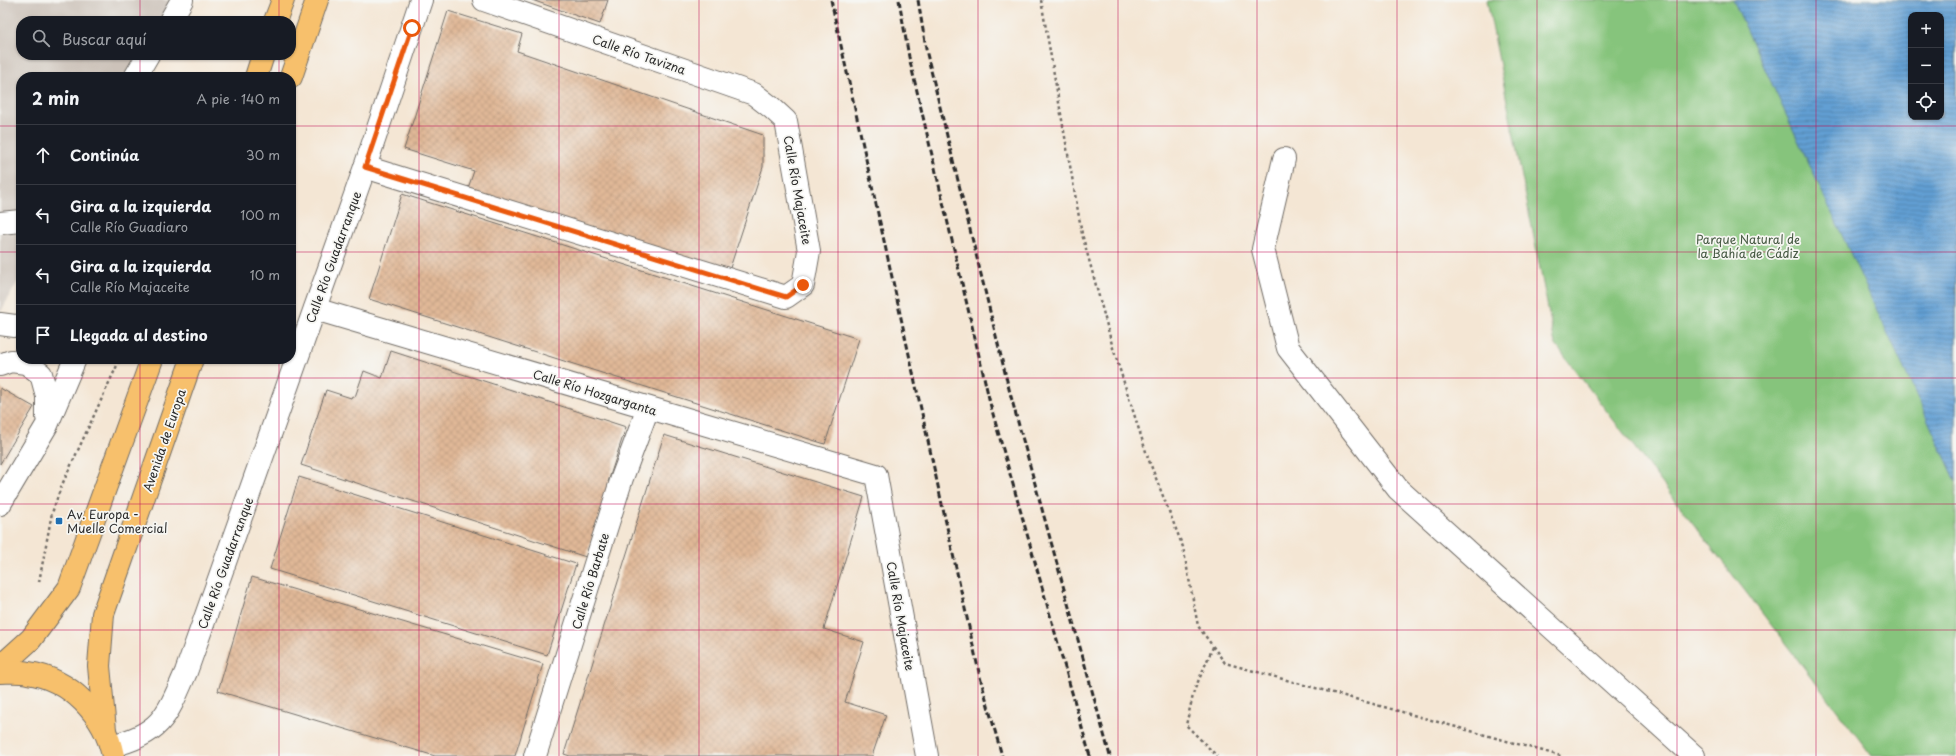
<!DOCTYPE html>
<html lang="es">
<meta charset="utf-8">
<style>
:root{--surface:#171b24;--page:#20242c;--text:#f1f3f6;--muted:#9ea1a6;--line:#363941}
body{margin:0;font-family:"Playpen Sans",sans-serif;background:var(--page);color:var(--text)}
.controls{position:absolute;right:12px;top:12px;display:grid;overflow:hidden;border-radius:8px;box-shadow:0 1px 3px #0004}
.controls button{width:36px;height:36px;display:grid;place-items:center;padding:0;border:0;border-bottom:1px solid var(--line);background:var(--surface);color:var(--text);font:20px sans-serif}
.stop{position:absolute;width:12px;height:12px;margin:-9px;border:3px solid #ea580c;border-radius:50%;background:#fff}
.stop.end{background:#ea580c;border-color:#fff;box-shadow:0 1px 4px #0008}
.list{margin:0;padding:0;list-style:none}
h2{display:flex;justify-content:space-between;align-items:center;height:52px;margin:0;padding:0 16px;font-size:17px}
h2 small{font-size:13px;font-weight:400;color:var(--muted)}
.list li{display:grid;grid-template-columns:26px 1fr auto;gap:12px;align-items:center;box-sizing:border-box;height:60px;padding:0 16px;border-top:1px solid var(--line)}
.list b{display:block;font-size:15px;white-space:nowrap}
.list p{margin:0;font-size:13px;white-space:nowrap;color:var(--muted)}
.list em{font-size:13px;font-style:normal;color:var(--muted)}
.icon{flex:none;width:22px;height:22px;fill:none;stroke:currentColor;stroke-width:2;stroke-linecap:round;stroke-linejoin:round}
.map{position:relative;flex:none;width:1956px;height:756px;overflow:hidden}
.search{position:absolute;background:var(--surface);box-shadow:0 1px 3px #0004;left:16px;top:16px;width:280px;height:44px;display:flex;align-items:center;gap:10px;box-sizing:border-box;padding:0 14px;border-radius:16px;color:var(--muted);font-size:15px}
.panel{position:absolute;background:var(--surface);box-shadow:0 1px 3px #0004;left:16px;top:72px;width:280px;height:292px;border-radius:16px}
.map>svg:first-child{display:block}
</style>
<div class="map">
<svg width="1956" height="756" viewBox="0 0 1956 756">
<defs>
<pattern id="water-rules" width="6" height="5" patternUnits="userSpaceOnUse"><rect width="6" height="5" fill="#629fd3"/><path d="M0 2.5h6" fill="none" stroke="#5182ab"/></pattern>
<pattern id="building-cross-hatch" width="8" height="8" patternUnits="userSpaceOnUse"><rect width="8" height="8" fill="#e0b897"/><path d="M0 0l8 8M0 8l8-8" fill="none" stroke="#c09e82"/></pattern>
</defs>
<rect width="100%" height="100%" fill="#f6f6f2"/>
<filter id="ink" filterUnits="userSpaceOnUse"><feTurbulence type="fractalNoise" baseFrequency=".025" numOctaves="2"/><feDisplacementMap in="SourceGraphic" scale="8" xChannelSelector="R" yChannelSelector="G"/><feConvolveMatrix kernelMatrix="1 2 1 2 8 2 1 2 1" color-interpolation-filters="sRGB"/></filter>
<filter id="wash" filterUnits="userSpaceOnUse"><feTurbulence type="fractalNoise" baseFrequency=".012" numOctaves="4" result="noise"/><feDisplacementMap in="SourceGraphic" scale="16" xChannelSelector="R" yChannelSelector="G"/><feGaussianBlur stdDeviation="0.9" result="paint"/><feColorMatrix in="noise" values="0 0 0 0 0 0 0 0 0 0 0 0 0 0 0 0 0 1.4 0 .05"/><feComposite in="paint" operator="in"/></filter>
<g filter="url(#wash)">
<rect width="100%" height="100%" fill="#f4e6d4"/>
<!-- industrial -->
<path fill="#ccc2b9" d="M0,0H176L164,21H21V55H145L132,77H21V276L0,313Z"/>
<!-- park -->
<path fill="#86c47b" stroke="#587853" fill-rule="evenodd" d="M1487,0H1956V756H1872L1555,344ZM1911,15H1941V117H1911Z"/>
<!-- water -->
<path fill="url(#water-rules)" stroke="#46657f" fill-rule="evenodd" d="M1733,0H1956V481ZM1911,15H1941V117H1911Z"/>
<g id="blocks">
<!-- building -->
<g fill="url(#building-cross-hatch)">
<path d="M532,0H608L600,24Z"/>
<path d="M448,11L522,34L517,51L763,135V167L728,274L467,191L474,171L404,149Z"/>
<path d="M402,194L859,339L825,444L369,299Z"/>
<path d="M391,351L626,427L608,482H611L586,557L301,465L326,390L351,398L352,396L355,397L364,371L382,378Z"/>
<path d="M0,388L34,407L0,464Z"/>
<path d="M664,435L864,497L824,629L864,642L845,702L886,715L872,756H570L564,754Z"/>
<path d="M299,477L576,564L547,655L270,569Z"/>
<path d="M252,577L543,664L515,756H435L218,691Z"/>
</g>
</g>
</g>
<g filter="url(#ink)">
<use href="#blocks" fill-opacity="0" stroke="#716c66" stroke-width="1"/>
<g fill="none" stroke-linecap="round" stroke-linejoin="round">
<!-- minor casing -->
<g stroke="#716c66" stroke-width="24">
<g id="minor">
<path d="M170,21L182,0"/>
<path d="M135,77L148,55"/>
<path d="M1284,159L1263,249L1288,348L1398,489L1694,756"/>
<path d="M365,167L786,297L803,285L809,251L786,121L772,108L754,94L484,0"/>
<path d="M0,223L21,221"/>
<path d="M315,309L876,475L927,756"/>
<path d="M0,324L15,326L21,325"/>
<path d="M0,365L11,361L26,363L41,374L47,396V417"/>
<path d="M0,504L47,425L75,359"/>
<path d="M111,746C161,734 167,716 186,672L365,167L421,0"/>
<path d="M535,756L622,478L648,408"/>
</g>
</g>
<!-- major casing -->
<g stroke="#716c66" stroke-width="24">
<g id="major">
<path d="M275,21L283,0"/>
<path d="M256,77L263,55"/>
<path d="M291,77L317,0"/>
<path d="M0,667L31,639L69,588L152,359"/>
<path d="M0,672C9,672 19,671 28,673C70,679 105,715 113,756"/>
<path d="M105,730L99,666L103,614L192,359"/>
</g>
</g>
<!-- path -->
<g stroke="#716c66" stroke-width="2.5" stroke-dasharray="3 3" stroke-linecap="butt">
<path d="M1041,0L1082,234L1113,348L1148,458L1183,547L1198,626L1225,663L1561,756"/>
<path d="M39,582L52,513L61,487L120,359"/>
<path d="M1213,647L1194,691L1186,725L1217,756"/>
</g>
<!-- minor -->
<use href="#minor" stroke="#fff" stroke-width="22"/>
<!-- major -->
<use href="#major" stroke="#f7c06c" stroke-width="22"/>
<!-- rail -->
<g stroke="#2b2b2b" stroke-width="3" stroke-dasharray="6 3" stroke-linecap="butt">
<path d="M831,0L980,677L1002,756"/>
<path d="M899,0L909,57L991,407L1090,756"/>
<path d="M918,0L927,54L1010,393L1110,756"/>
</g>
</g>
</g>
<g fill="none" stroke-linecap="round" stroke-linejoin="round" filter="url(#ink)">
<!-- route -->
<path stroke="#ea580c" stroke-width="5" d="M412,28L365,167L786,297L803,285"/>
</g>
<!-- grid -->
<path fill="none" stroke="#c2185b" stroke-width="1" stroke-opacity="0.55" d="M140,0V21M279,0V21M419,0V756M559,0V756M699,0V756M838,0V756M978,0V756M1118,0V756M1257,0V756M1397,0V756M1537,0V756M1677,0V756M1816,0V756M140,55V77M279,55V77M0,126H21M291,126H1956M0,252H21M291,252H1956M140,359V756M279,359V756M0,378H1956M0,504H1956M0,630H1956"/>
<!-- markers -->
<rect fill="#1f6fb2" stroke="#f6f6f2" stroke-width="1.5" x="55" y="517" width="8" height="8" rx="2"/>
<g text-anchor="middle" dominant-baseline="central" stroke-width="3.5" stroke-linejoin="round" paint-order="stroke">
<!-- street labels -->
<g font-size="12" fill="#2b2b2b" stroke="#f6f6f2">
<text transform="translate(639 54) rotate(19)">Calle Río Tavizna</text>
<text transform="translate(798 190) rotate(80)">Calle Río Majaceite</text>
<text transform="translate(333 257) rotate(-70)">Calle Río Guadarranque</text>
<text transform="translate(595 392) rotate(17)">Calle Río Hozgarganta</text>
<text transform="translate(164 440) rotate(-71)">Avenida de Europa</text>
<text transform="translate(225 563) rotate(-70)">Calle Río Guadarranque</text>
<text transform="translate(590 581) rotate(-73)">Calle Río Barbate</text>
<text transform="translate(901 616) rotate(80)">Calle Río Majaceite</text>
</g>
<!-- park labels -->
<g font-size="12" fill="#465943" stroke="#f6f6f2">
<text x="1748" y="239">Parque Natural de<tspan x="1748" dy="14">la Bahía de Cádiz</tspan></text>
</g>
<!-- poi labels -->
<g font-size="12" fill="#2b2b2b" stroke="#f6f6f2" text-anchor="start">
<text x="67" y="514">Av. Europa -<tspan x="67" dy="14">Muelle Comercial</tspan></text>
</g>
</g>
</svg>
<div class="controls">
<button>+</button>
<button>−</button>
<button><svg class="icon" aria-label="locate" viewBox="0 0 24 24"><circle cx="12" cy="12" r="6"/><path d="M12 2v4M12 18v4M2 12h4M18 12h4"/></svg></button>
</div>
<div class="stop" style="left:412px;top:28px"></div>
<div class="stop end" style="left:803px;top:285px"></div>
<div class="search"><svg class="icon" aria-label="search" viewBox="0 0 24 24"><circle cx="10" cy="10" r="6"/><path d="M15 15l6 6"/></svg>Buscar aquí</div>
<section class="panel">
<h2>2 min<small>A pie · 140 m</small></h2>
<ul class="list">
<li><svg class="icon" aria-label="ahead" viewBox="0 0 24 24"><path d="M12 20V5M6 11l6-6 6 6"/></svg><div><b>Continúa</b></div><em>30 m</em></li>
<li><svg class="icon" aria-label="left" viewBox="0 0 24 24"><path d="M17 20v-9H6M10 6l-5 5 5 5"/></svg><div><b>Gira a la izquierda</b><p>Calle Río Guadiaro</p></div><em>100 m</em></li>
<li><svg class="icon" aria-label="left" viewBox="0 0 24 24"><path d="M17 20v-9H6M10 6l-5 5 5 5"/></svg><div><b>Gira a la izquierda</b><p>Calle Río Majaceite</p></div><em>10 m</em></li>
<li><svg class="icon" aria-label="arrive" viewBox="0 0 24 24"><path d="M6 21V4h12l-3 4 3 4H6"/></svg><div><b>Llegada al destino</b></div></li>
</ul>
</section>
</div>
